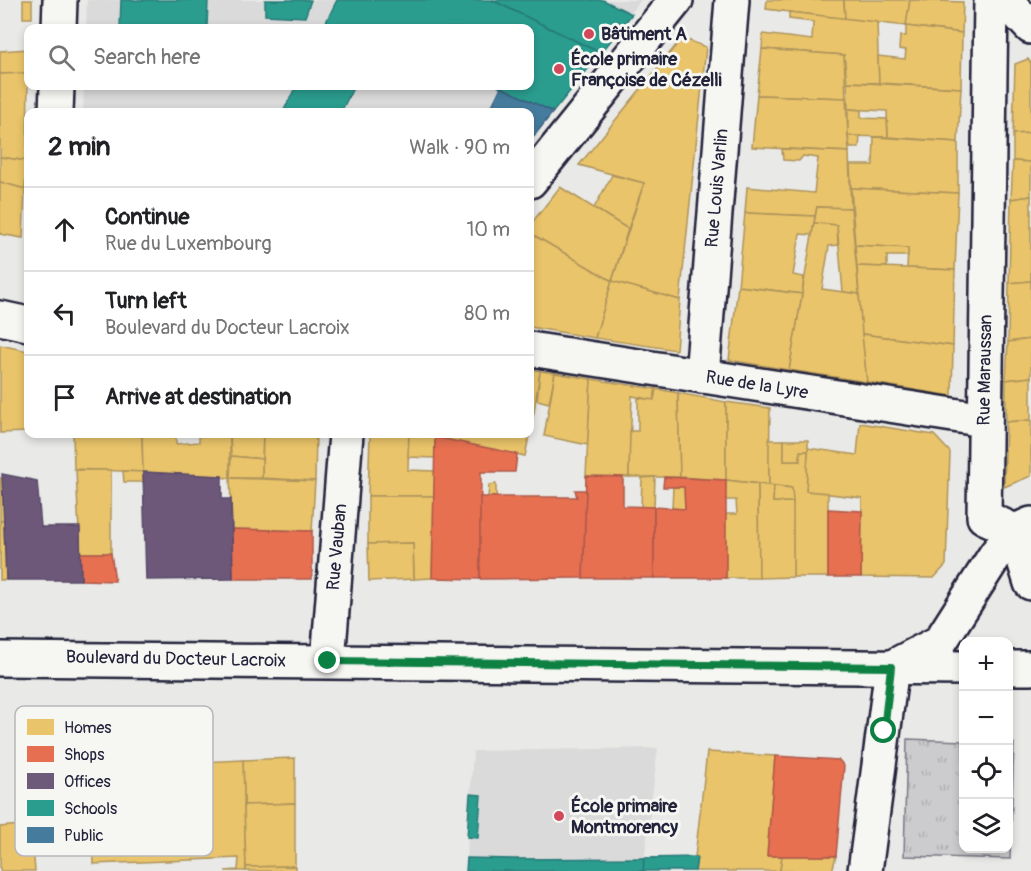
<!DOCTYPE html>
<meta charset="utf-8">
<style>
:root{--surface:#fff;--page:#f2f2f2;--text:#202124;--muted:#757577;--line:#e0e0e0}
body{margin:0;font-family:Pangolin,sans-serif;background:var(--page);color:var(--text)}
.controls{position:absolute;right:18px;bottom:18px;display:grid;overflow:hidden;border-radius:12px;box-shadow:0 3px 9px #0003}
.controls button{width:54px;height:54px;display:grid;place-items:center;padding:0;border:0;border-bottom:2px solid var(--line);background:var(--surface);color:var(--text);font:30px sans-serif}
.stop{position:absolute;width:18px;height:18px;margin:-14px;border:4px solid #0b8043;border-radius:50%;background:#fff}
.stop.end{background:#0b8043;border-color:#fff;box-shadow:0 2px 6px #0008}
.list{margin:0;padding:0;list-style:none}
h2{display:flex;justify-content:space-between;align-items:center;height:78px;margin:0;padding:0 24px;font-size:26px}
h2 small{font-size:20px;font-weight:400;color:var(--muted)}
.list li{display:grid;grid-template-columns:39px 1fr auto;gap:18px;align-items:center;box-sizing:border-box;height:84px;padding:0 24px;border-top:2px solid var(--line)}
.list b{display:block;font-size:22px;white-space:nowrap}
.list p{margin:0;font-size:20px;white-space:nowrap;color:var(--muted)}
.list em{font-size:20px;font-style:normal;color:var(--muted)}
.icon{flex:none;width:33px;height:33px;fill:none;stroke:currentColor;stroke-width:2;stroke-linecap:round;stroke-linejoin:round}
.map{position:relative;flex:none;width:1031px;height:871px;overflow:hidden}
.search{position:absolute;background:var(--surface);box-shadow:0 3px 9px #0003;left:24px;top:24px;width:510px;height:66px;display:flex;align-items:center;gap:15px;box-sizing:border-box;padding:0 21px;border-radius:12px;color:var(--muted);font-size:22px}
.panel{position:absolute;background:var(--surface);box-shadow:0 3px 9px #0003;left:24px;top:108px;width:510px;height:330px;border-radius:12px}
.map>svg:first-child{display:block}
</style>
<div class="map">
<svg width="1031" height="871" viewBox="0 0 1031 871">
<defs>
<pattern id="grass-tufts" width="24" height="20" patternUnits="userSpaceOnUse" patternTransform="scale(1.5)"><rect width="24" height="20" fill="#ccccce"/><path d="M3 7l-1-3M5 7V3M7 7l1-3M15 17l-1-3M17 17v-4M19 17l1-3" fill="none" stroke="#afafb2"/></pattern>
</defs>
<rect width="100%" height="100%" fill="#e9e9e7"/>
<filter id="ink" filterUnits="userSpaceOnUse"><feTurbulence type="fractalNoise" baseFrequency=".0167" numOctaves="2"/><feDisplacementMap in="SourceGraphic" scale="12" xChannelSelector="R" yChannelSelector="G"/><feConvolveMatrix kernelMatrix="1 2 1 2 8 2 1 2 1" color-interpolation-filters="sRGB"/></filter>
<g filter="url(#ink)">
<!-- built -->
<g fill="#dadada">
<path d="M87,0H641L601,53L530,141V112H83L84,86H530V28H86Z"/>
<path d="M658,748L643,871H466L473,751Z"/>
</g>
<!-- grass -->
<path fill="url(#grass-tufts)" stroke="#777784" stroke-width="1.5" d="M907,739L963,741L964,848H1008L1009,742L1014,743L1010,859L904,856Z"/>
<!-- homes -->
<g fill="#e9c46a" stroke="#ad935c" stroke-width="1.5">
<rect x="23" y="0" width="9" height="18"/>
<path d="M767,0H844L845,19L766,9Z"/>
<path d="M844,0H910L906,26L845,19Z"/>
<path d="M910,0L963,2L962,33L906,26Z"/>
<path d="M789,12L877,22L879,83L847,82L844,55L762,49L763,34L812,40L813,22L789,19Z"/>
<path d="M906,26L962,33L961,88L879,83L878,56L905,59L906,50L899,49L900,36H906Z"/>
<path d="M682,38L706,47L680,300L612,281L644,183L579,165Z"/>
<path d="M28,49V73L0,74V51Z"/>
<path d="M762,49L844,55L846,98L757,95Z"/>
<path d="M1028,59L1031,63V133L1013,134L1015,64Z"/>
<path d="M28,73L27,161L0,157V74Z"/>
<path d="M847,82L961,88L958,142L888,137L887,111L848,109Z"/>
<path d="M757,95L846,98L849,152L752,147Z"/>
<path d="M848,109L861,110V118L887,119L888,137L848,136Z"/>
<path d="M1031,133V162L1013,161V134Z"/>
<path d="M848,136H860L859,148H850Z"/>
<path d="M874,137L958,142V193L851,188L850,165H873Z"/>
<path d="M782,149L849,152L851,208L817,207L815,216L745,213L747,187L814,193L818,158L803,156L799,161L783,160Z"/>
<path d="M0,157L27,161L25,189L0,182Z"/>
<path d="M1013,161L1031,162V196L1011,199Z"/>
<path d="M612,175L644,183L628,229L594,208Z"/>
<path d="M0,182L25,189L23,238L0,234Z"/>
<path d="M560,187L628,229L612,281L530,233V225Z"/>
<path d="M851,188L958,193L955,270L907,268L908,248L855,245Z"/>
<path d="M1031,196V281L1009,283L1011,199Z"/>
<path d="M817,207L851,208L859,294L843,292L837,225L814,223Z"/>
<path d="M745,213L815,216L812,235L800,234L793,275L804,277L802,294L738,286Z"/>
<path d="M814,223L837,225L838,245L829,246L822,289L859,294L867,382L789,370Z"/>
<path d="M530,233L612,281L595,338L530,327Z"/>
<path d="M855,245L908,248V256H887V267L857,266Z"/>
<path d="M857,266L955,270L953,346L862,334Z"/>
<path d="M612,281L680,300L676,350L595,338Z"/>
<path d="M1031,281V339L1008,342L1009,283Z"/>
<path d="M738,286L802,294L789,370L729,360Z"/>
<path d="M862,334L953,346L952,396L867,382Z"/>
<path d="M1031,339V377L1006,380L1008,342Z"/>
<path d="M0,345L28,351V432L0,433Z"/>
<path d="M530,369L540,371L534,412H530Z"/>
<path d="M540,371L555,373L549,403L537,400Z"/>
<path d="M555,373L591,379L588,445L544,436Z"/>
<path d="M1031,377V420L1006,422V380Z"/>
<path d="M591,379L656,389L654,400L632,396L629,477L586,476Z"/>
<path d="M656,389L678,393L680,477H629L630,431H638V398L654,400Z"/>
<path d="M678,393L726,402V480L680,477Z"/>
<path d="M726,402L770,408L769,485L726,480Z"/>
<path d="M530,412H534L525,456L418,434H530Z"/>
<path d="M1031,420V476L1004,487L1006,422Z"/>
<path d="M860,423L934,435L950,452L946,565L934,578L861,577L862,498L806,491L808,448L857,455Z"/>
<path d="M73,434H142L143,472L74,469Z"/>
<path d="M142,434H176V444L199,442V434H230V478L143,472Z"/>
<path d="M230,434H263L262,459L231,456Z"/>
<path d="M263,434H316L315,481L262,478Z"/>
<path d="M370,434H409L408,470L435,471L434,496H368Z"/>
<path d="M409,434L435,437V458L408,457Z"/>
<path d="M769,440H784V461H800V451H808L806,491L828,493V577H793L792,488L769,485Z"/>
<path d="M784,440H808V451H800V461H784Z"/>
<path d="M231,456L262,459V478H230Z"/>
<path d="M76,470H111V553H80Z"/>
<path d="M123,471L143,472V482H124Z"/>
<path d="M655,477L654,507H641L642,478Z"/>
<path d="M0,478H2L4,521H0Z"/>
<path d="M230,478L315,481L312,531L232,529Z"/>
<path d="M726,480L758,484L759,578H726L725,514H737L736,500H725Z"/>
<path d="M496,484V496L488,497L489,485Z"/>
<path d="M758,484L774,486L773,502H793V577L759,578Z"/>
<path d="M774,486L792,488L793,502H773Z"/>
<path d="M673,487H684L685,509L672,508Z"/>
<path d="M368,496H434L432,578L414,579L413,543L368,544Z"/>
<path d="M0,521H4L6,580H0Z"/>
<path d="M413,543L414,579L369,581L368,544Z"/>
<path d="M707,752L775,756L767,856H782L780,871H695L697,857H695Z"/>
<path d="M295,758V803L244,805L243,760Z"/>
<path d="M243,760L246,871H225L238,870L239,858L94,864L92,767Z"/>
<path d="M295,803V866L246,867L244,805Z"/>
<path d="M31,824L35,871H0V827Z"/>
<path d="M782,856H836L832,871H780Z"/>
<path d="M295,866V871H246V867Z"/>
</g>
<!-- shops -->
<g fill="#e76f51" stroke="#ac584a" stroke-width="1.5">
<path d="M435,437L517,454L515,472H481L480,579L432,578Z"/>
<path d="M586,476L623,477V506L654,507V578H583Z"/>
<path d="M664,477L726,480V578H654V507L685,509L684,487H663Z"/>
<path d="M575,490H586L583,578L480,579V497H577Z"/>
<path d="M828,509L862,511L861,577H828Z"/>
<path d="M232,529L312,531V579H233Z"/>
<path d="M80,553H111L115,581L81,580Z"/>
<path d="M775,756L839,760L844,766L836,856H767Z"/>
</g>
<!-- offices -->
<g fill="#6d597a" stroke="#564867" stroke-width="1.5">
<path d="M143,472L222,476V499H231L233,579L146,580Z"/>
<path d="M2,474L37,481L41,527H80L81,580H6Z"/>
</g>
<!-- schools -->
<g fill="#2a9d8f" stroke="#287876" stroke-width="1.5">
<path d="M121,0H208L207,28H120Z"/>
<path d="M265,0H311L305,17L265,15Z"/>
<path d="M337,0H492L601,53L553,112L497,86H530V28H323Z"/>
<path d="M492,0H603L632,14L601,53Z"/>
<path d="M296,86H354L341,112H283Z"/>
<path d="M470,794L481,795L478,838L467,837Z"/>
<path d="M697,857L695,871H643L644,858Z"/>
<path d="M467,858L514,859L644,858L643,871H466Z"/>
</g>
<!-- public -->
<path fill="#457b9d" stroke="#3a6080" stroke-width="1.5" d="M501,87L553,112L530,141V112H489Z"/>
<g fill="none" stroke-linecap="round" stroke-linejoin="round">
<!-- minor casing -->
<g stroke="#22223b" stroke-width="38">
<g id="minor">
<path d="M991,0L984,517L1015,531"/>
<path d="M1005,0L1031,27"/>
<path d="M59,28L60,0"/>
<path d="M56,112L57,86"/>
<path d="M530,181L676,0"/>
<path d="M0,318L28,324"/>
<path d="M530,349L985,420"/>
<path d="M702,376L732,0"/>
<path d="M1015,531L1031,583"/>
<path d="M328,661L346,434"/>
<path d="M865,871L892,667L940,642L996,554L1015,531L1031,524"/>
</g>
</g>
<!-- major casing -->
<g stroke="#22223b" stroke-width="38">
<g id="major">
<path d="M0,659L964,668"/>
<path d="M1008,668H1031"/>
</g>
</g>
<!-- minor -->
<use href="#minor" stroke="#f6f6f2" stroke-width="33"/>
<!-- major -->
<use href="#major" stroke="#f6f6f2" stroke-width="33"/>
</g>
</g>
<g fill="none" stroke-linecap="round" stroke-linejoin="round" filter="url(#ink)">
<!-- route -->
<path stroke="#0b8043" stroke-width="8" d="M328,661L891,667L884,731"/>
</g>
<!-- markers -->
<g fill="#d1495b" stroke="#f6f6f2" stroke-width="2">
<circle cx="589" cy="34" r="6"/>
<circle cx="559" cy="69" r="6"/>
<circle cx="559" cy="816" r="6"/>
</g>
<g text-anchor="middle" dominant-baseline="central" stroke-width="6" stroke-linejoin="round" paint-order="stroke">
<!-- poi labels -->
<g font-size="18" font-weight="bold" fill="#22223b" stroke="#f6f6f2" text-anchor="start">
<text x="601" y="34">Bâtiment A</text>
<text x="571" y="59">École primaire<tspan x="571" dy="21">Françoise de Cézelli</tspan></text>
<text x="571" y="806">École primaire<tspan x="571" dy="21">Montmorency</tspan></text>
</g>
<!-- street labels -->
<g font-size="18" fill="#22223b" stroke="#f6f6f2">
<text transform="translate(717 188) rotate(-85)">Rue Louis Varlin</text>
<text transform="translate(985 370) rotate(-89)">Rue Maraussan</text>
<text transform="translate(757 385) rotate(9)">Rue de la Lyre</text>
<text transform="translate(337 547) rotate(-85)">Rue Vauban</text>
<text transform="translate(176 659) rotate(1)">Boulevard du Docteur Lacroix</text>
</g>
</g>
<!-- legend -->
<rect x="15" y="706" width="198" height="150" rx="9" fill="#f6f6f2" stroke="#b6b6bb" stroke-width="1.5"/>
<rect x="27" y="719" width="27" height="16" fill="#e9c46a"/>
<rect x="27" y="746" width="27" height="16" fill="#e76f51"/>
<rect x="27" y="773" width="27" height="16" fill="#6d597a"/>
<rect x="27" y="800" width="27" height="16" fill="#2a9d8f"/>
<rect x="27" y="827" width="27" height="16" fill="#457b9d"/>
<g font-size="16" fill="#22223b">
<text x="64" y="733">Homes</text>
<text x="64" y="760">Shops</text>
<text x="64" y="787">Offices</text>
<text x="64" y="814">Schools</text>
<text x="64" y="841">Public</text>
</g>
</svg>
<div class="controls">
<button>+</button>
<button>−</button>
<button><svg class="icon" aria-label="locate" viewBox="0 0 24 24"><circle cx="12" cy="12" r="6"/><path d="M12 2v4M12 18v4M2 12h4M18 12h4"/></svg></button>
<button><svg class="icon" aria-label="layers" viewBox="0 0 24 24"><path d="M12 4l9 5-9 5-9-5zM3 14l9 5 9-5"/></svg></button>
</div>
<div class="stop" style="left:884px;top:731px"></div>
<div class="stop end" style="left:328px;top:661px"></div>
<div class="search"><svg class="icon" aria-label="search" viewBox="0 0 24 24"><circle cx="10" cy="10" r="6"/><path d="M15 15l6 6"/></svg>Search here</div>
<section class="panel">
<h2>2 min<small>Walk · 90 m</small></h2>
<ul class="list">
<li><svg class="icon" aria-label="ahead" viewBox="0 0 24 24"><path d="M12 20V5M6 11l6-6 6 6"/></svg><div><b>Continue</b><p>Rue du Luxembourg</p></div><em>10 m</em></li>
<li><svg class="icon" aria-label="left" viewBox="0 0 24 24"><path d="M17 20v-9H6M10 6l-5 5 5 5"/></svg><div><b>Turn left</b><p>Boulevard du Docteur Lacroix</p></div><em>80 m</em></li>
<li><svg class="icon" aria-label="arrive" viewBox="0 0 24 24"><path d="M6 21V4h12l-3 4 3 4H6"/></svg><div><b>Arrive at destination</b></div></li>
</ul>
</section>
</div>
